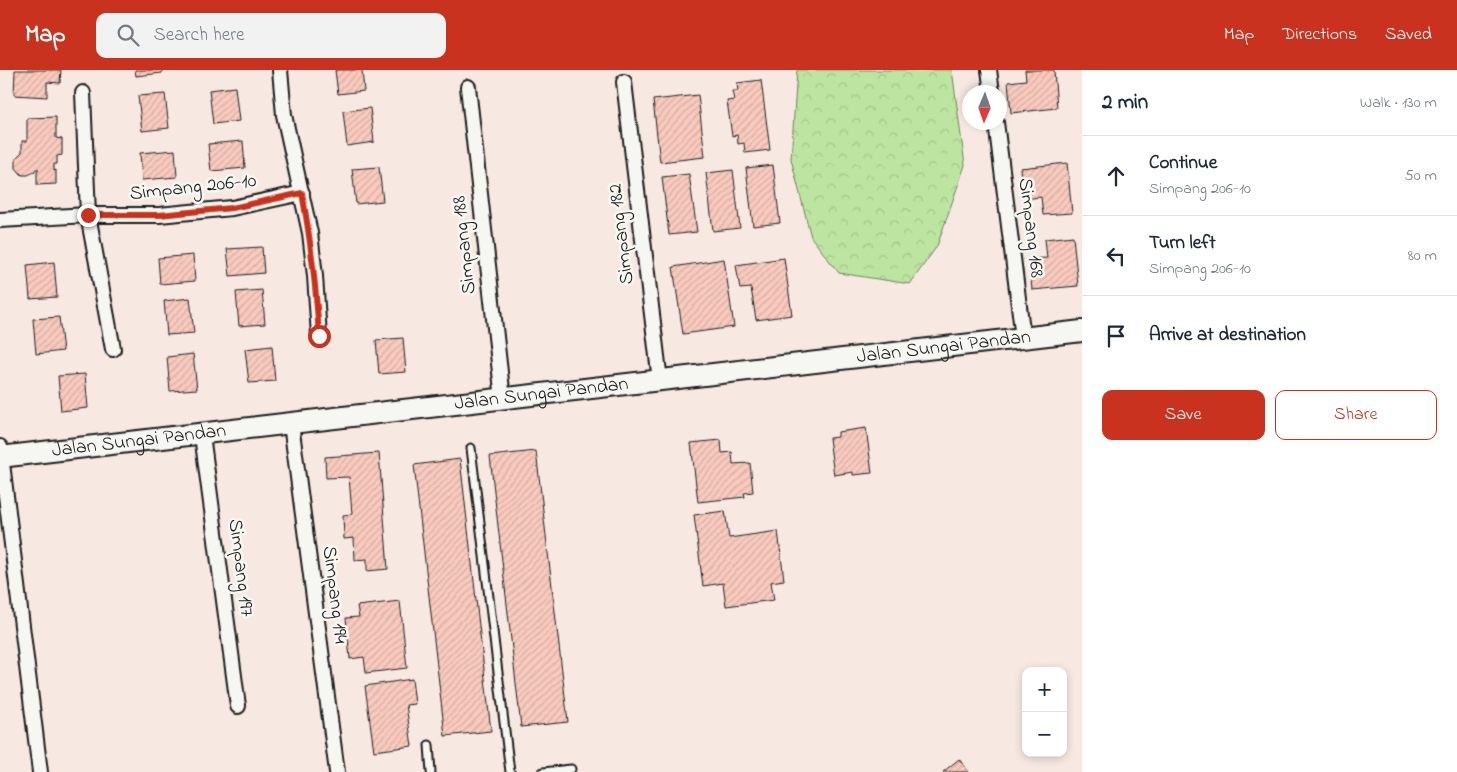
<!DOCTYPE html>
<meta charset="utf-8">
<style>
:root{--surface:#fff;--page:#f2f2f3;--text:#1f2937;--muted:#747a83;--line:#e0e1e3;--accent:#c8321e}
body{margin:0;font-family:"Indie Flower",sans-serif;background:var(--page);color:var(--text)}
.controls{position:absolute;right:15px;bottom:15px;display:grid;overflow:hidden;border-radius:10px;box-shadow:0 2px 8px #0003}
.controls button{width:45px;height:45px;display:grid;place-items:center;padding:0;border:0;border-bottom:1px solid var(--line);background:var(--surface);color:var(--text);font:25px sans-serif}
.compass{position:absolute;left:962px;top:15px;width:45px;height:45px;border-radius:50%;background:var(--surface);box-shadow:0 2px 8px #0003;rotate:182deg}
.stop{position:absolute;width:15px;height:15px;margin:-11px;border:4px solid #c8321e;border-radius:50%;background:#fff}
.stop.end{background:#c8321e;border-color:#fff;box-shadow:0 1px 5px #0008}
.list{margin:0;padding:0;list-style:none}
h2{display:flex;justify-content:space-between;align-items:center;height:65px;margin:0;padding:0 20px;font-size:21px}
h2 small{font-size:16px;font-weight:400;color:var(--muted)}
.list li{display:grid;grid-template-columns:32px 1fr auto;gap:15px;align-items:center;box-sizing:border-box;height:80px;padding:0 20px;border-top:1px solid var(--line)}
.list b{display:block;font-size:19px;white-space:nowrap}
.list p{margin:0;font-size:16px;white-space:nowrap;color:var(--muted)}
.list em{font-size:16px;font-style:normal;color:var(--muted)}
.actions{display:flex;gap:10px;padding:15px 20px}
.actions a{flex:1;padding:11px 0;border:1px solid var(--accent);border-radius:10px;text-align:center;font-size:18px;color:var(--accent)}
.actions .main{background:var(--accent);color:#fff}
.icon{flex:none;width:28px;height:28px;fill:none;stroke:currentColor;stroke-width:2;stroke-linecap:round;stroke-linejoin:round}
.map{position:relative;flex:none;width:1082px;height:702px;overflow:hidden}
header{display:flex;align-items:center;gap:30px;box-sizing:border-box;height:70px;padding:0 25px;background:var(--accent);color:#fff}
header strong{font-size:24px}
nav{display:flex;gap:28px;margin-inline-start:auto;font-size:18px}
.search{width:350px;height:45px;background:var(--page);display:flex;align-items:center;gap:12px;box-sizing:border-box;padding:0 18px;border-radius:10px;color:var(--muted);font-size:19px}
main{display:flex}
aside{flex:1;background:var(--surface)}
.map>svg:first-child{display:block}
</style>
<header>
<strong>Map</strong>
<div class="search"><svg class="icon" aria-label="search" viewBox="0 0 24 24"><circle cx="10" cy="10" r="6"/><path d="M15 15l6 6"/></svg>Search here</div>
<nav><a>Map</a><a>Directions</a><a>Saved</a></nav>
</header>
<main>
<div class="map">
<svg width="1082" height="702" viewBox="0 0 1082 702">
<defs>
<pattern id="forest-crowns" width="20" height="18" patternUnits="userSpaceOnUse" patternTransform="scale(1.25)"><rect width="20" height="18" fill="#bde5a1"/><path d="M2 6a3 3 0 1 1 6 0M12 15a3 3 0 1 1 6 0" fill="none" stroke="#a2c48a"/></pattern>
<pattern id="building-hatch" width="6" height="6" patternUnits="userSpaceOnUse" patternTransform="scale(1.25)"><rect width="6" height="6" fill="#f9cabd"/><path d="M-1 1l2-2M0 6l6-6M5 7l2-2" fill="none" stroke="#d5ada2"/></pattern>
</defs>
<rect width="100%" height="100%" fill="#f7e9e2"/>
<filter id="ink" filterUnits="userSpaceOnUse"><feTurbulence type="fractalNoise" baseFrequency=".02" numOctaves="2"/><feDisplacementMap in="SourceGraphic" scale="10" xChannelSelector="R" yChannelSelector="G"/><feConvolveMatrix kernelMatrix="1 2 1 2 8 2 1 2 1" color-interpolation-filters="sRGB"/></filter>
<g filter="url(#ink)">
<!-- forest -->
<path fill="url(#forest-crowns)" stroke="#6c805e" d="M797,0H952L965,95L937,176L910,214L839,203L811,167L791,89Z"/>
<!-- building -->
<g fill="url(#building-hatch)" stroke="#1c1c1c">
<path d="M15,0H61L60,13L47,12V27L14,25Z"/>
<path d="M135,0H162V3L136,6Z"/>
<path d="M335,0H362L364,21L338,24Z"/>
<path d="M1025,0H1054L1057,38L1011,43L1008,12L1026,10Z"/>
<path d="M761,10L770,80L745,83L744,73L738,74L737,65L732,66L727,31L734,30L732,21H738L737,13Z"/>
<path d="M235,17L239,51L213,54L209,20Z"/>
<path d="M165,24L169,58L142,61L138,26Z"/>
<path d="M698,25L705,87L660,92L653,30Z"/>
<path d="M370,38L374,72L347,76L343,41Z"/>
<path d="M56,47V68L62,69V85L57,86V94H54V101L56,100V114L37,115V101L39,99H36L34,102L28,105H22L16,98V88L22,82V71H27V48Z"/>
<path d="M243,71L245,98L211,101L208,74Z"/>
<path d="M175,80L177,107L142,110L140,83Z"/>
<path d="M1067,93L1072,143L1043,145L1041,127L1023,129L1020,98Z"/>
<path d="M773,95L780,153L753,156L746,98Z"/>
<path d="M379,97L383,131L356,134L352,99Z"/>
<path d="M733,100L740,158L713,161L706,103Z"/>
<path d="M689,104L697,162L669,165L662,107Z"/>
<path d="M1073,166L1078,216L1032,220L1029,189L1047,188L1045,169Z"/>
<path d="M262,177L264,203L230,206L227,179Z"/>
<path d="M193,185L195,211L160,214L158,188Z"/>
<path d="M784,188L792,245L756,250L751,218L740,219L736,195Z"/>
<path d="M724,189L734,257L683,264L673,197Z"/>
<path d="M54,192L57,227L30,229L27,195Z"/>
<path d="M262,220L265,254L239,256L236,222Z"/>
<path d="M190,228L194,263L167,265L164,231Z"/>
<path d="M59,247L63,281L36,284L33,249Z"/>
<path d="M403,268L406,302L379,304L376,270Z"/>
<path d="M272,276L275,311L249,313L245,279Z"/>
<path d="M193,284L197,319L170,321L167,287Z"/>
<path d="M85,304L88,338L61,341L58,306Z"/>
<path d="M866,358L872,403L853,405V402L834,405L829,368L838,367V362Z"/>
<path d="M721,370L722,383L732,382L733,394L750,393L753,422L744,423L745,427L698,432L691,373Z"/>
<path d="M536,381L568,652L521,657L490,386Z"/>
<path d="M379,383L388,499L367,501V489L355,490L354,468L344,469L343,445L352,444L349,407L326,408L325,387Z"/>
<path d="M460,389L491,661L445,666L414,395Z"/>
<path d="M725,441L729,468L778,461L784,510L771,512L774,530L726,536L723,513L703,516L694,445Z"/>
<path d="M400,531L407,598L366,603L364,587L350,589L346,548L359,547L357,536Z"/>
<path d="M412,609L415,634L406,635L412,676L374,681L365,616Z"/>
<path d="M959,689L969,702H943Z"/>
</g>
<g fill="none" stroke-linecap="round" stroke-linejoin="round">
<!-- lane casing -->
<g stroke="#1c1c1c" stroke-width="11">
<g id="lane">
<path d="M471,378L510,702"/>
<path d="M429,675L431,702"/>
<path d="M543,702L571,699"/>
</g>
</g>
<!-- street casing -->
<g stroke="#1c1c1c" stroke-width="18">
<g id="street">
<path d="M280,0L284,45L310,163L315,206L319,266"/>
<path d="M989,0L992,22"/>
<path d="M624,12L660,311"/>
<path d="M468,17L503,329"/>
<path d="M83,23L88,145L113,279"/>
<path d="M996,52L1023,268"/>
<path d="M0,150L88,145H159L232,138L302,123"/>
<path d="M291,354L337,702"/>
<path d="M202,365L238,636"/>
<path d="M0,377L40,702"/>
</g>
</g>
<!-- secondary casing -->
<g stroke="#1c1c1c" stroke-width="24">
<g id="secondary">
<path id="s1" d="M0,387L1082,261"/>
</g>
</g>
<!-- lane -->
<use href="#lane" stroke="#f6f6f2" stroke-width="7"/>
<!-- street -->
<use href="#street" stroke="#f6f6f2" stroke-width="14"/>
<!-- secondary -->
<use href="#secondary" stroke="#f6f6f2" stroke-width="20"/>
</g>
</g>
<g fill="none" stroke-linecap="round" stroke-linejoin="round" filter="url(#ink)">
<!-- route -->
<path stroke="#c8321e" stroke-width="6" d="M88,145H159L232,138L302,123C311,171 316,217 319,266"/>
</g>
<g text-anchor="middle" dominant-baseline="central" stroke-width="5" stroke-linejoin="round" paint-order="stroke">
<!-- street labels -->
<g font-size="20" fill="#1c1c1c" stroke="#f6f6f2">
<text transform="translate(193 118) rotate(-6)">Simpang 206-10</text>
<text transform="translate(1030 158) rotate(83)">Simpang 168</text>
<text transform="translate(622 164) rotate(-97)">Simpang 182</text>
<text transform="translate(465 175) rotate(-96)">Simpang 188</text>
<text stroke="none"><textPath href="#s1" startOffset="950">Jalan Sungai Pandan</textPath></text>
<text stroke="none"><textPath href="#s1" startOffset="545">Jalan Sungai Pandan</textPath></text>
<text stroke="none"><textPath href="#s1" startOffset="140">Jalan Sungai Pandan</textPath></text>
<text transform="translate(240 498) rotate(83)">Simpang 197</text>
<text transform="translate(334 525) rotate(83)">Simpang 194</text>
</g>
</g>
</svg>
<div class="controls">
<button>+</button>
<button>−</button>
</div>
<svg class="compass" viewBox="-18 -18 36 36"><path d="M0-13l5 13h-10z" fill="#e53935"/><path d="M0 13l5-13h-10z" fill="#747a83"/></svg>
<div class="stop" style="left:319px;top:266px"></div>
<div class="stop end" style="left:88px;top:145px"></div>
</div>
<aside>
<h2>2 min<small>Walk · 130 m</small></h2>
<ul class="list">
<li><svg class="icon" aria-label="ahead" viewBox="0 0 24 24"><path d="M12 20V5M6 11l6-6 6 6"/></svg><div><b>Continue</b><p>Simpang 206-10</p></div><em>50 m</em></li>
<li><svg class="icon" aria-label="left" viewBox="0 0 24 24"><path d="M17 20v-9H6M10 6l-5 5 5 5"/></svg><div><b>Turn left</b><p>Simpang 206-10</p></div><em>80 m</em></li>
<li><svg class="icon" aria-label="arrive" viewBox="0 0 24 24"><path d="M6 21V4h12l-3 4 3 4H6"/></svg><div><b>Arrive at destination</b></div></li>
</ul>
<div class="actions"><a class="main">Save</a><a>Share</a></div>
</aside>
</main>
